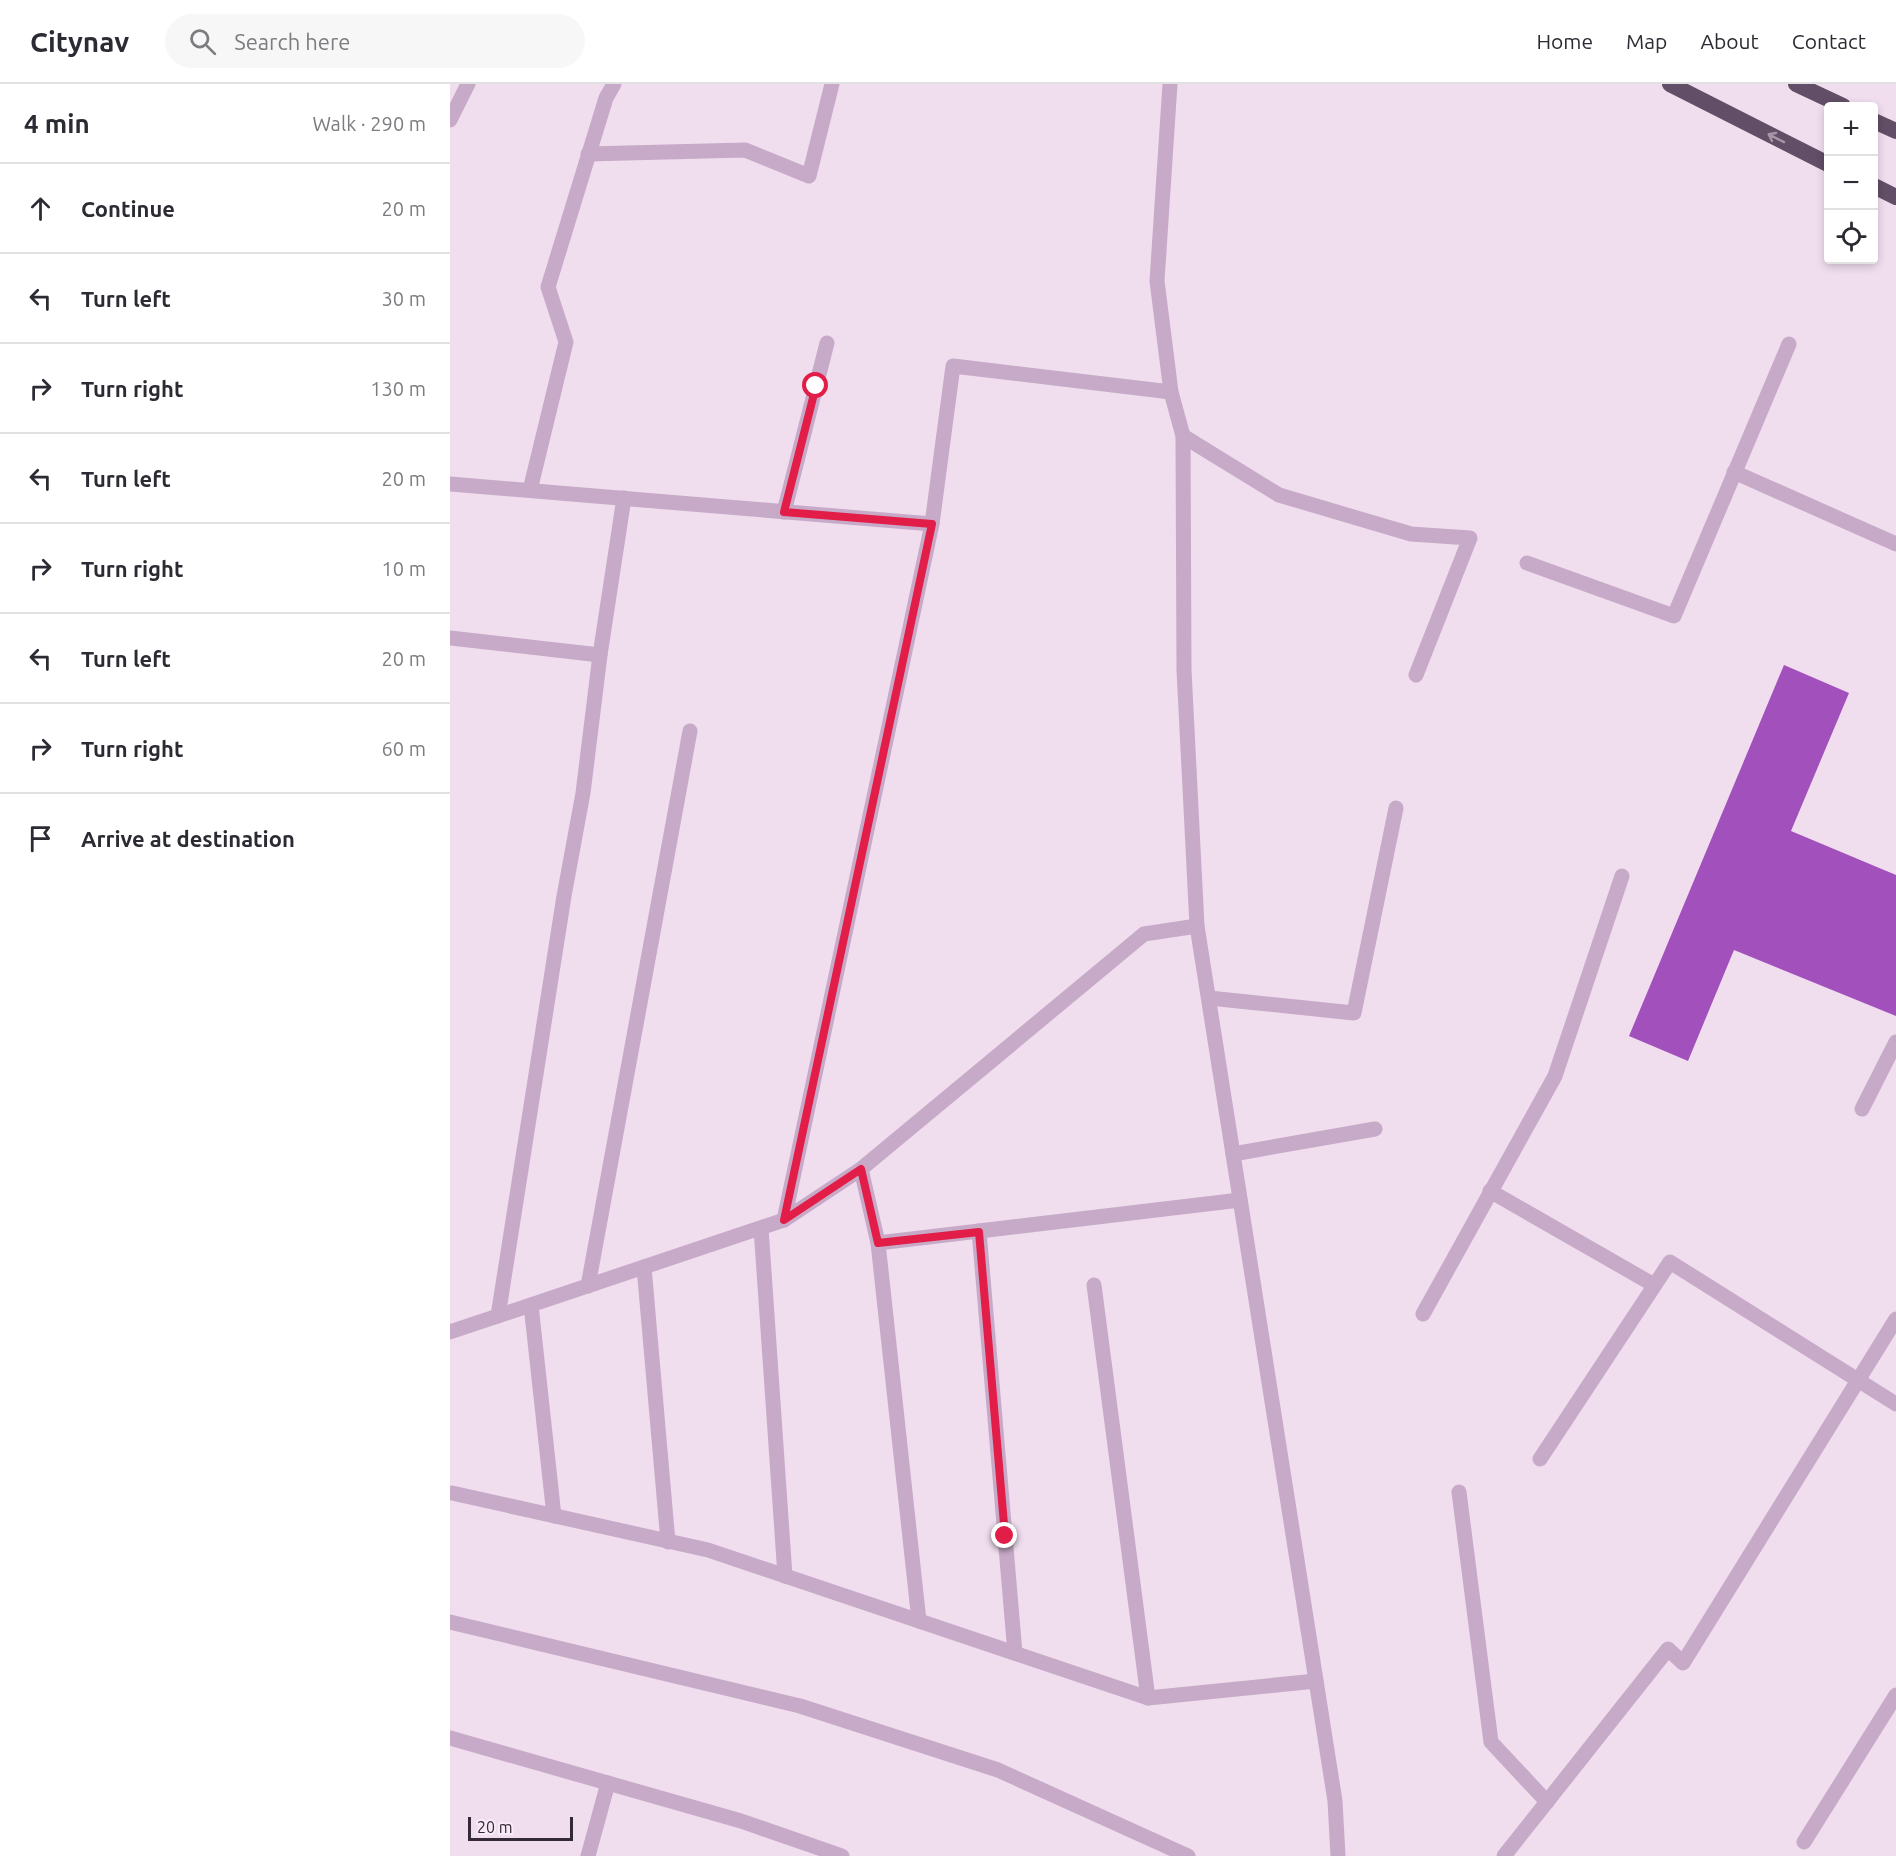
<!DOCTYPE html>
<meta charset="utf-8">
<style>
:root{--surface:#fff;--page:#f7f7f7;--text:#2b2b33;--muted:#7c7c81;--line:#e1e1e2}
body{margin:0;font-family:Ubuntu,sans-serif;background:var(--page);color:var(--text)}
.controls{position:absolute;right:18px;top:18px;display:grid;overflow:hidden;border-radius:6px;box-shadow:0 3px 9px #0003}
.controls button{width:54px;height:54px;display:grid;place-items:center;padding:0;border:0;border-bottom:2px solid var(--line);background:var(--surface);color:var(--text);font:30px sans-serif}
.scale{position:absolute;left:18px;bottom:15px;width:105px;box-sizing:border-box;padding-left:6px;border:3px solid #342936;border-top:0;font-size:16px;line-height:21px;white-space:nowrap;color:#342936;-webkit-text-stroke:4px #f8eaf7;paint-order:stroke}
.stop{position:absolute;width:18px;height:18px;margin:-14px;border:4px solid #e11d48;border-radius:50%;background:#fff}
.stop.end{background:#e11d48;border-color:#fff;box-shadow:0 2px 6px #0008}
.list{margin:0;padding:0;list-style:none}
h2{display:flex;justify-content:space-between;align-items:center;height:78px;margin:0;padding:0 24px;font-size:26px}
h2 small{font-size:20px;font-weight:400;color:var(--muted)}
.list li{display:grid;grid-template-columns:39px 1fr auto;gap:18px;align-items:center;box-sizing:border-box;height:90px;padding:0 24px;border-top:2px solid var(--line)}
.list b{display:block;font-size:22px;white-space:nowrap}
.list em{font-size:20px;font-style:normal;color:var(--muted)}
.icon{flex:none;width:33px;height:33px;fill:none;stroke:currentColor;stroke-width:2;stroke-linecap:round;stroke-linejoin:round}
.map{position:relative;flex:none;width:1446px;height:1772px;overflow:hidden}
header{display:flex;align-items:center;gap:36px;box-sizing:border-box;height:84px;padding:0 30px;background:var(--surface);border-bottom:2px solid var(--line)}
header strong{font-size:28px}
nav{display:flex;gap:33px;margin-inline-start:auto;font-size:21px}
.search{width:420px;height:54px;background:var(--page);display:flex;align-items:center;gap:15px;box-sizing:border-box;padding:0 21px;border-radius:33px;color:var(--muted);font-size:22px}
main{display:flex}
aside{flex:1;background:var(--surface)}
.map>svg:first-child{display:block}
</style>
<header>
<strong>Citynav</strong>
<div class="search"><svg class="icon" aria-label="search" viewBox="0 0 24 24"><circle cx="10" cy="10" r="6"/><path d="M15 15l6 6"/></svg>Search here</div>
<nav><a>Home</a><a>Map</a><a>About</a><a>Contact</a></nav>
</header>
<main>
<aside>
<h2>4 min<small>Walk · 290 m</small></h2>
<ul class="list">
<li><svg class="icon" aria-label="ahead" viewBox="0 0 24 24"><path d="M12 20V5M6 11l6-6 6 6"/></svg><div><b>Continue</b></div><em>20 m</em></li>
<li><svg class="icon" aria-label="left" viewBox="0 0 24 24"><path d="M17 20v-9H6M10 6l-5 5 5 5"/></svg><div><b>Turn left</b></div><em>30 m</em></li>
<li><svg class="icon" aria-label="right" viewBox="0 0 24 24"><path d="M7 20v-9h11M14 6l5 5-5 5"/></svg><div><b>Turn right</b></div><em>130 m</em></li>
<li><svg class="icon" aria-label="left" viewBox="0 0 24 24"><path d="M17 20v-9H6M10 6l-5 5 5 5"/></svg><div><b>Turn left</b></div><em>20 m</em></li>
<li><svg class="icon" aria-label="right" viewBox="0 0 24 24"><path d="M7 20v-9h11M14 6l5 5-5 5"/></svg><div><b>Turn right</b></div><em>10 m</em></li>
<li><svg class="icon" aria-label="left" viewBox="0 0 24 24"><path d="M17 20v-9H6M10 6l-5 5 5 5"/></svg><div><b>Turn left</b></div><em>20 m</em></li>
<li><svg class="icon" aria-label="right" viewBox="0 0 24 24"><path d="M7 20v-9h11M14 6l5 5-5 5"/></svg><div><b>Turn right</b></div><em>60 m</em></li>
<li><svg class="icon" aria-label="arrive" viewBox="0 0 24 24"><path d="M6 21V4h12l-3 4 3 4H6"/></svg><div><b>Arrive at destination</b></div></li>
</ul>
</aside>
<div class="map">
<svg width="1446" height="1772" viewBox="0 0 1446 1772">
<rect width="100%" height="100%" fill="#f0deef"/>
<!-- building -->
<path fill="#a250bc" d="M1334,581L1399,609L1341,747L1446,791V932L1284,866L1238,977L1179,952Z"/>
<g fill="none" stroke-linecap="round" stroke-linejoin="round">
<!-- service -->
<path stroke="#c7aac7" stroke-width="15" d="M1412,1025L1446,958"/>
<!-- minor -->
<g stroke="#c7aac7" stroke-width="15">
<path d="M720,0L707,197L721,308L733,352L734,586L747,842L885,1717L888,1772"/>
<path d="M0,36L18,0"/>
<path d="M138,70L295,66L359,92L382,0"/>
<path d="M733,352L829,411L961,450L1020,454L966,591"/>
<path d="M1284,388L1446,460"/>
<path d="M0,400L482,440"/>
<path d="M80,406L116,258L98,203L156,14L164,0"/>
<path d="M334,428L377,259"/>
<path d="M1077,479L1224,532L1339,260"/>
<path d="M0,554L150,571"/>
<path d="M759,914L904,929L946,724"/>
<path d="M783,1070L925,1045"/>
<path d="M411,1085L428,1159L469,1537"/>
<path d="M1040,1107L1204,1201"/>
<path d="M334,1136L482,440L503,282L721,308"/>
<path d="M311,1144L335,1492"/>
<path d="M529,1147L565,1569"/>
<path d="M428,1159L790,1116"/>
<path d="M194,1183L218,1458"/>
<path d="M644,1201L698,1614"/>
<path d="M138,1202L240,647"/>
<path d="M81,1221L104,1432"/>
<path d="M973,1230L1105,992L1172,792"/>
<path d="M48,1232L114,812L133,709L150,571L174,414"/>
<path d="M0,1248L334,1136L411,1085L694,850L747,842"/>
<path d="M1090,1375L1220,1178L1446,1320"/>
<path d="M1009,1408L1041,1658L1097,1718"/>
<path d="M2,1409L258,1466L698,1614L866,1597"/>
<path d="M0,1538L350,1622L548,1686L738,1772"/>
<path d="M0,1654L291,1737L392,1772"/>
<path d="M1354,1758L1446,1611"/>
<path d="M138,1772L158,1699"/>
<path d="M1054,1772L1218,1565L1233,1579L1446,1235"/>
</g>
<!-- trunk -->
<g stroke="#624e66" stroke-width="16">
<path d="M1220,0L1378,80"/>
<path d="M1346,0L1393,22"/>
<path d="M1424,37L1446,47"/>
<path d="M1424,102L1446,113"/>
</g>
</g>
<!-- one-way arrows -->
<defs><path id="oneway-shaft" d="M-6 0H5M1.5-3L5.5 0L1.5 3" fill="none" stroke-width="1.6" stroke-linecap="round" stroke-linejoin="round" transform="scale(1.5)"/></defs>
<use stroke="#a694a7" href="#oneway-shaft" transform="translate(1326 54) rotate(-153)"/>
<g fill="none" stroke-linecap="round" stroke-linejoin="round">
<!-- route -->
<path stroke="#e11d48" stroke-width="8" d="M366,302L334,428L482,440L334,1136L411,1085L428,1159L529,1148L555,1452"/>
</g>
</svg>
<div class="controls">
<button>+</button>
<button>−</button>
<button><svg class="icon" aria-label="locate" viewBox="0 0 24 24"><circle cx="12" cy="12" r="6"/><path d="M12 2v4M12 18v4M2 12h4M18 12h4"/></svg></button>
</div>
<div class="scale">20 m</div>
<div class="stop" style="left:366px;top:302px"></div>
<div class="stop end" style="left:555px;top:1452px"></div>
</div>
</main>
